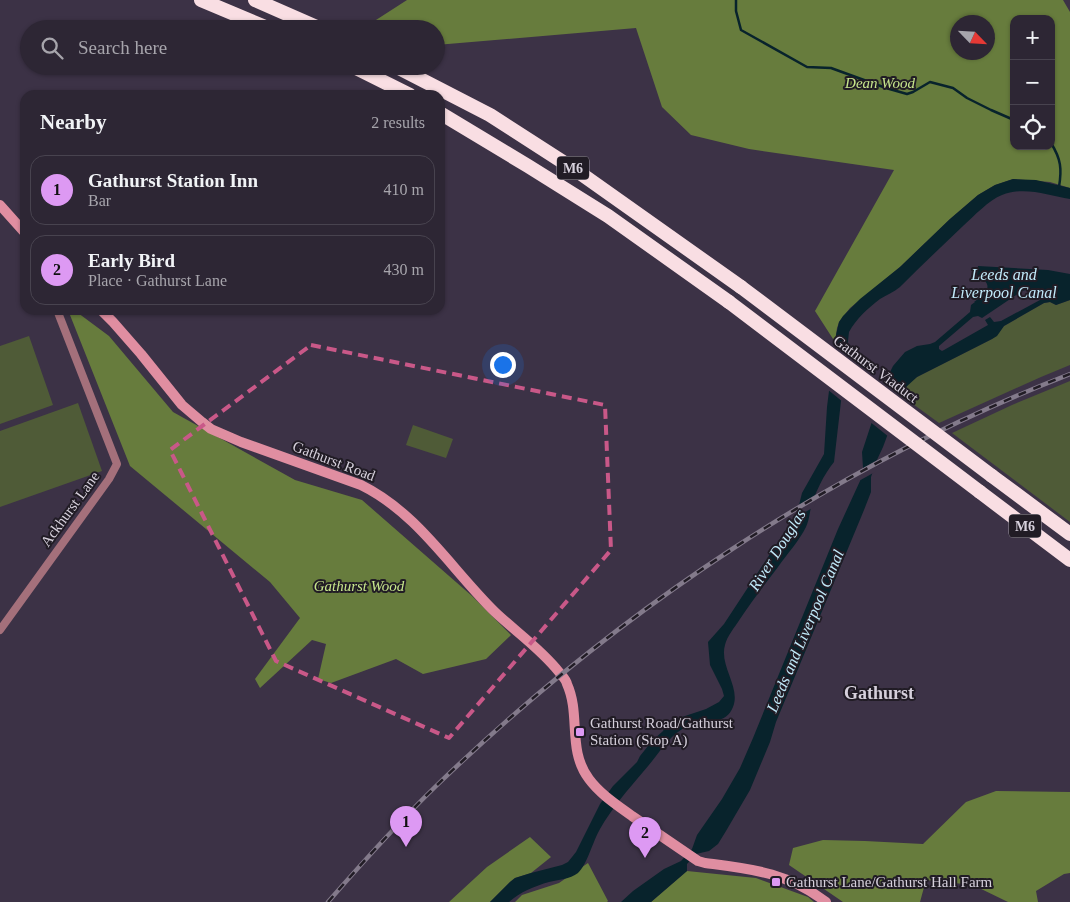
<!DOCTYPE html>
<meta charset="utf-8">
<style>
:root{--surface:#2d2634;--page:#352e3c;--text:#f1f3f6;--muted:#a7a5ac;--line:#48434f;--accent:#dd99f3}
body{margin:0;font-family:Georgia,serif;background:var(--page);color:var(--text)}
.controls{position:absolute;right:15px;top:15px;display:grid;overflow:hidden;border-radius:10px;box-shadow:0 1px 4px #0004}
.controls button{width:45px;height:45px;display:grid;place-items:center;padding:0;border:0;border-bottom:1px solid var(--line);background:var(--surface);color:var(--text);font:25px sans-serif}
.compass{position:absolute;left:950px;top:15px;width:45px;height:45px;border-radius:50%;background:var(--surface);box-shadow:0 1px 4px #0004;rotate:115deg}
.you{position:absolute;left:502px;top:364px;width:18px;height:18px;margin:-12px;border:4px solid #fff;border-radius:50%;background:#1a73e8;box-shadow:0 0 0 8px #1a73e833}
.badge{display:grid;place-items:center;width:32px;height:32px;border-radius:50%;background:var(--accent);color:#111;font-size:16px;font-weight:700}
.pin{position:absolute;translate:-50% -41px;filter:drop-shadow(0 1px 2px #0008)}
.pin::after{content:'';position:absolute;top:26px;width:18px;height:15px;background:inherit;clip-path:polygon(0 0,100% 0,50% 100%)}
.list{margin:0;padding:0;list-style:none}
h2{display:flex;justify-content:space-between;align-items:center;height:65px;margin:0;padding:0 20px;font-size:21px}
h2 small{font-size:16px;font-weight:400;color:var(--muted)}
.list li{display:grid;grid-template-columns:32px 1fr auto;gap:15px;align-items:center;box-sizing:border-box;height:70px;margin:0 10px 10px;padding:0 10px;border:1px solid var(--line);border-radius:15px}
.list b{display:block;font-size:19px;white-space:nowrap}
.list p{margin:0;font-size:16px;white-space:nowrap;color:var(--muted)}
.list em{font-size:16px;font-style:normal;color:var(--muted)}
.icon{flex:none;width:28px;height:28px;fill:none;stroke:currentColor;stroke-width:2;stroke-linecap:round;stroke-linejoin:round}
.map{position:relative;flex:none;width:1070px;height:902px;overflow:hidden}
.search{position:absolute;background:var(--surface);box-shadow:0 1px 4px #0004;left:20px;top:20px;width:425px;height:55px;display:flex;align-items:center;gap:12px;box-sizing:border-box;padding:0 18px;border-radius:28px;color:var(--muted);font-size:19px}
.panel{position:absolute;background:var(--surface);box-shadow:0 1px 4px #0004;left:20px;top:90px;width:425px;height:225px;border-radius:15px}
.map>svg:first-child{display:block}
</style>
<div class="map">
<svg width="1070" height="902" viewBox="0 0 1070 902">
<rect width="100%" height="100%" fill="#3c3246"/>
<!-- green -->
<g fill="#4f5b37">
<path d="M1070,300V365L1041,377L939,423L902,396L908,384L917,377L992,339L996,336L1004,326L1044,303L1050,302L1056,305Z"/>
<path d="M29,336L53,405L0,424V346Z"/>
<path d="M1070,381V522L952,433L1012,405Z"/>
<path d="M78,403L102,471L0,507V431Z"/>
<path d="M413,425L453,439L446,458L406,445Z"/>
</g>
<!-- forest -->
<g fill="#677c3d" fill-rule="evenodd">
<path d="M407,0H1063L1070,12V188L1050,182L1013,179L995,185L978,195L950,219L900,267L850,308L839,322L837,328L835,342L815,311L894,170L749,149L691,135L662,107L636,28L436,45V29H362ZM1014,19H1051V146H1014ZM958,22H988V52H958Z"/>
<path d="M68,310H74L109,336L173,412L295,480L362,500L472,596L511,635L486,659L423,674L396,659L331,683L318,679L326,644L312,640L260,688L255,679L300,618L270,582L130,466Z"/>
<path d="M996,791L1070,792V873L1064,874L1036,891L1038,902H1008L973,885L926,880L920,902H843L789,865L793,848L823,840L865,841L923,844L966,802Z"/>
<path d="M530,837L551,857L531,873L515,878L510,882L490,902H449L487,867Z"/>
<path d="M588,863L608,901L607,902H515L522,895L559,883Z"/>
<path d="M687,871L756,878L808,897L814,902H651Z"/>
</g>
<!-- water -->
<g fill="#08232c" fill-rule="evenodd">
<path d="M1013,179L1036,180L1070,188V199C1048,195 1024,186 1002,195C989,200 974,216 963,226C942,246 921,266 900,287C894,292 886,295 880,299C868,308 856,319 849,332L834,462C824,474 813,496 810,512C809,518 808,522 806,527C799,541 787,554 778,567C765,584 752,601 740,619C735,627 727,636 725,645C719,666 741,687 733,707C726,725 709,719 694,723C686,726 678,731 672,737C661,748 653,761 643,772C627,791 612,808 600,829C593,841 587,865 578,873C570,879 558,880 549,882C535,886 520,892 509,902H490L510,882L515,878L531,873L562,865L568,862L576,852L600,804L613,786L637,762L640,756L652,741L663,731L668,722L673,720L706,709L719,702L724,696L722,689L710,665L708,642L724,624L791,522L799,505L802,493L824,454L827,407L836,335L839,322L843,316L860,299L900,267L950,219L978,195L995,185Z"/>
<path d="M978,266L1048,270L1070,274V300L1056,305L1050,302L1044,303L1004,326L997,336L992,339L917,377L905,388L883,447L876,462L871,477V492L864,510L776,722L770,742L750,790L726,831L718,844L709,851L696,854L687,864V871L651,902H621L633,891L664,869L681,861L692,849L697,835L722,799L740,768L753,738L838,529L860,481L863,468L862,452L885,382L893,366L905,352L917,346L930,344L935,342L970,312L971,305L975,302H974C987,293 995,284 977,276ZM1036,289L1043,291L1045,293L1044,296L1040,300L1001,321L994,322L990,317L985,320L988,325L944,350L942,351L939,349V346L973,317L978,316L982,318L1022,291L1026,290Z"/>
</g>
<!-- pier -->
<g fill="#3c3246">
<path d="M833,343L848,355L843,402L827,389Z"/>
<path d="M883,381L904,397L889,437L869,421Z"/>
<path d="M881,458L875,472L857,482L860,470Z"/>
<path d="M819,494L814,507L788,522L795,507Z"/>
</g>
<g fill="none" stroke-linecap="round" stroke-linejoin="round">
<!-- stream -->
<g stroke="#08232c" stroke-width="2.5">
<path d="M736,0V11L741,30L807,67L831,68L886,88L907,94L913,92L930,82L953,88L967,98L991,110L1014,120"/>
<path d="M1051,143C1061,159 1062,169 1059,187"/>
</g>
<!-- minor -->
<path stroke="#a4707b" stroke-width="8" d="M0,630L109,479L117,464L57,310"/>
<!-- secondary -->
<g stroke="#e08ea1" stroke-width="10">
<path d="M0,205L25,233"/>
<path d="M101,310L113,322L141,354L182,405L202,422L211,429L241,442L361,485C418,513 451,569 495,612C516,632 541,649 559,672C562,676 566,679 567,684C581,715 567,750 589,779C600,794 617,805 632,816C654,831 676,846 698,861L705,863C751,869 787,872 826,902"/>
</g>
<!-- motorway -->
<g stroke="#f9dee3" stroke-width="14">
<path d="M201,0L270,29"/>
<path d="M255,0L321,29"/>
<path d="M352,66L410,95"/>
<path d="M395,66L490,115L580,173L741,287"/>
<path d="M440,113L528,166L608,216L729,302"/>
<path d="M992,476L1070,534"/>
<path d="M980,492L1070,560"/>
</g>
<!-- rail casing -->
<g stroke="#837a8b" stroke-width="4.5">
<path id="rail" d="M328,902C362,863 397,824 435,787C617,611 834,466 1070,374"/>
</g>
<!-- rail -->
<use href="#rail" stroke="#211c25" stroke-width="2.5" stroke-dasharray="8" stroke-linecap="butt"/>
<!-- motorway-bridge -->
<g stroke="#f9dee3" stroke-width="14">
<path d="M741,287L992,476"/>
<path d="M729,302L980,492"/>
</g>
</g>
<!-- marked area -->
<path fill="none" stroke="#c95888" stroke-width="4" stroke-dasharray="10 6" stroke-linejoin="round" d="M311,345L605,405L611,550L449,738L276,661L170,450Z"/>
<!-- markers -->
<g fill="#dd99f3" stroke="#211c25" stroke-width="2">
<rect x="575" y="727" width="10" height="10" rx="2.5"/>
<rect x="771" y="877" width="10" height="10" rx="2.5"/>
</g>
<g text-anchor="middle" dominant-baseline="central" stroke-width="4" stroke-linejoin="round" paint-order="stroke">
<!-- shield labels -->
<g fill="#211c25" stroke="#a09aa5" stroke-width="1">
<rect x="557" y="156.5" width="32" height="23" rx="4"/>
<rect x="1009" y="514.5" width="32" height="23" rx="4"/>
</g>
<g font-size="14" font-weight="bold" fill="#d6d0dc">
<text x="573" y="168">M6</text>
<text x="1025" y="526">M6</text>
</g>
<!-- park labels -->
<g font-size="15" font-style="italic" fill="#c7e68c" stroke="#211c25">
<text x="880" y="83">Dean Wood</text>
<text x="359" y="586">Gathurst Wood</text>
</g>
<!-- street labels -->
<g font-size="15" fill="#d6d0dc" stroke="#211c25">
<text transform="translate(876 369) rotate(37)">Gathurst Viaduct</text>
<text transform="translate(334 461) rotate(21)">Gathurst Road</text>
<text transform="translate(70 509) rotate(-54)">Ackhurst Lane</text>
</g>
<!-- poi labels -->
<g font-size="15" fill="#d6d0dc" stroke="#211c25" text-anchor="start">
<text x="590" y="723">Gathurst Road/Gathurst<tspan x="590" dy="17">Station (Stop A)</tspan></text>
<text x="786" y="882">Gathurst Lane/Gathurst Hall Farm</text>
</g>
<!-- water labels -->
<g font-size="16" font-style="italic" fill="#c1eafa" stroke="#211c25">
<text x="1004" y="274">Leeds and<tspan x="1004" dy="18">Liverpool Canal</tspan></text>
<text transform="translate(777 550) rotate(-58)">River Douglas</text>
<text transform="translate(805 631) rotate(-67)">Leeds and Liverpool Canal</text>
</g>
<!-- quarter labels -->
<g font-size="18" font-weight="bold" fill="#d6d0dc" stroke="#211c25">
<text x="879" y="693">Gathurst</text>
</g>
</g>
</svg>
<div class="controls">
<button>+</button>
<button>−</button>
<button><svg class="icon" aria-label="locate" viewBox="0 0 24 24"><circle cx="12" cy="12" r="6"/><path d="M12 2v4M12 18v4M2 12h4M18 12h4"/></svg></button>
</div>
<svg class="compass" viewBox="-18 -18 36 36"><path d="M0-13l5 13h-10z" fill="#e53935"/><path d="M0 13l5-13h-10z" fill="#a7a5ac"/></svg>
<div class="you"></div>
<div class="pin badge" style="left:406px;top:847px">1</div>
<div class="pin badge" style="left:645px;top:858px">2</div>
<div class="search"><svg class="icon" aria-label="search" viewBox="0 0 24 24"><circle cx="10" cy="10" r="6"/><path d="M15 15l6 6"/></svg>Search here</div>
<section class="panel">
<h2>Nearby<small>2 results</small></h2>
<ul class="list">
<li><span class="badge">1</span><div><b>Gathurst Station Inn</b><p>Bar</p></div><em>410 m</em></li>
<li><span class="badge">2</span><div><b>Early Bird</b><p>Place · Gathurst Lane</p></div><em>430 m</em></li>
</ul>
</section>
</div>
